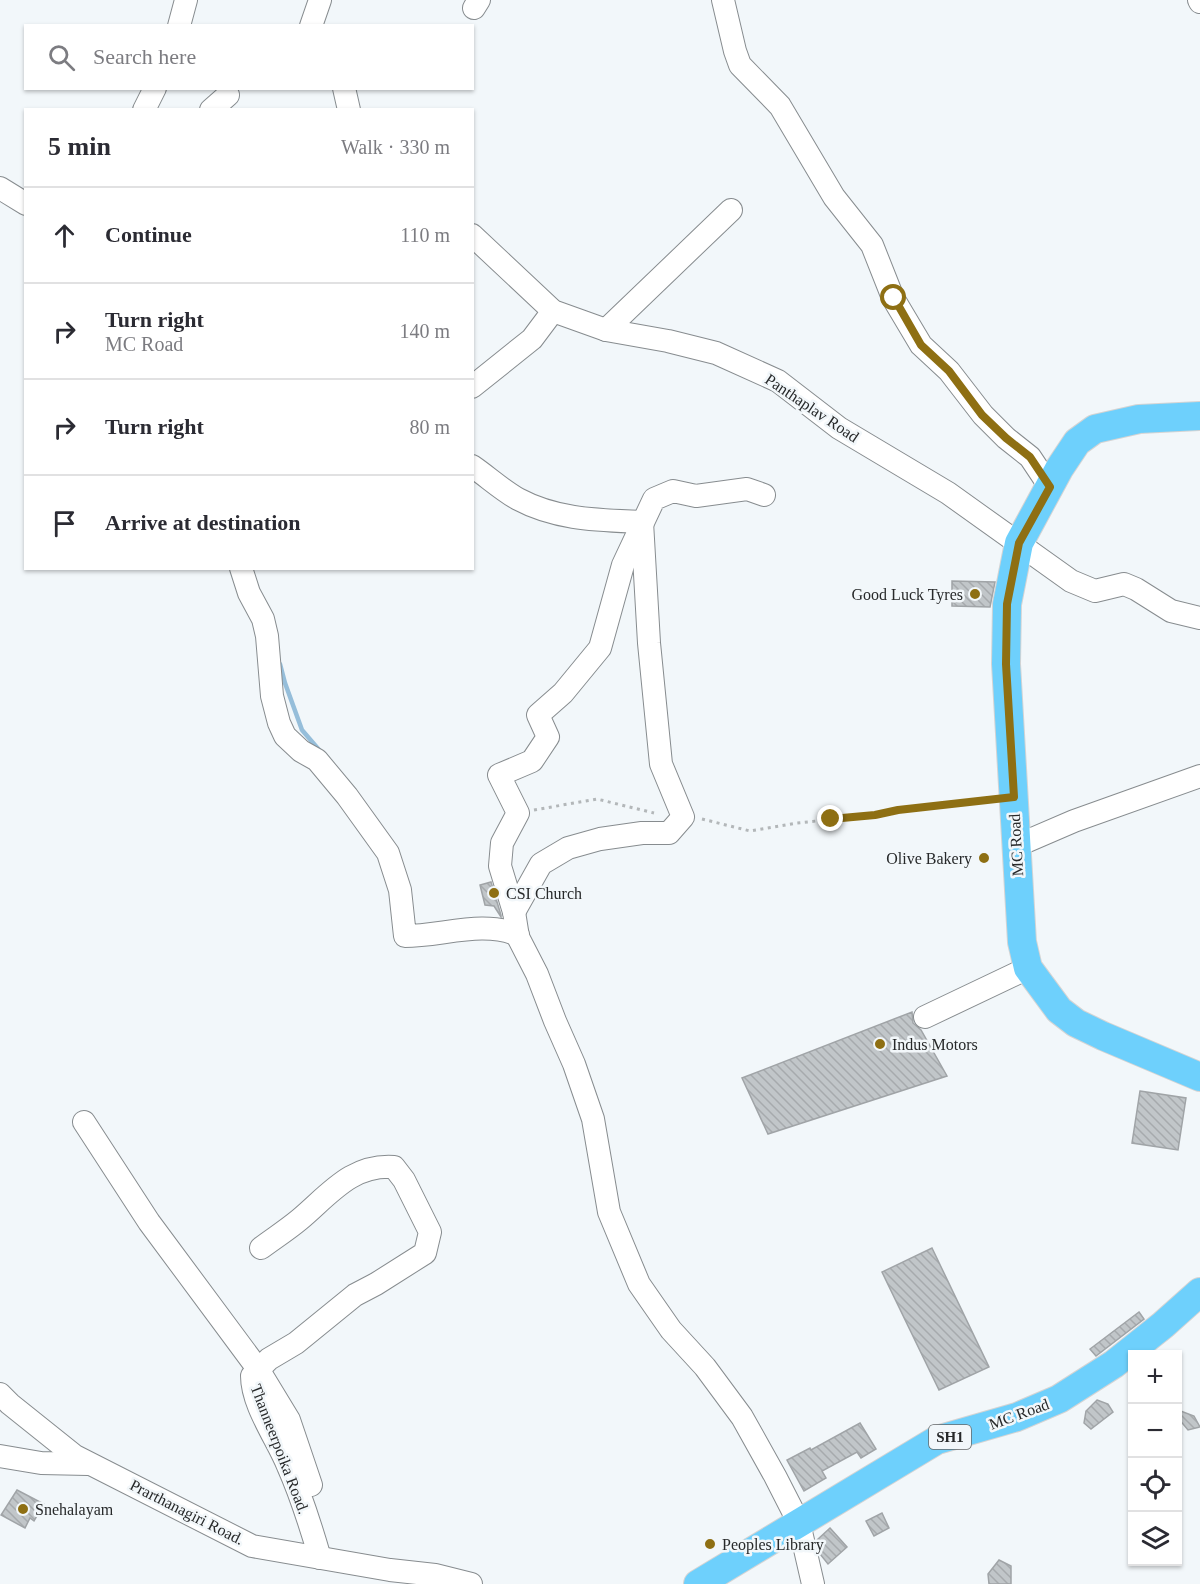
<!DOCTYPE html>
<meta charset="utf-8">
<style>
:root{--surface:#fff;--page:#f7f7f7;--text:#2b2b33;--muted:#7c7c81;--line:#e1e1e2}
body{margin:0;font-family:"Times New Roman",serif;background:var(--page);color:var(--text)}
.controls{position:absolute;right:18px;bottom:18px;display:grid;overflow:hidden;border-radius:0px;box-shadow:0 2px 4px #0004}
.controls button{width:54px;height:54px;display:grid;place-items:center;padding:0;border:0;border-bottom:2px solid var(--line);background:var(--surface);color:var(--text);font:30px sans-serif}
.stop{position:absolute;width:18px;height:18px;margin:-14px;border:4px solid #8e6f13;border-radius:50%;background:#fff}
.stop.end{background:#8e6f13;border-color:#fff;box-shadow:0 2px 6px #0008}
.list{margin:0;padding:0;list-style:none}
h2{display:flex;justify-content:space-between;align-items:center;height:78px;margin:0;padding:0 24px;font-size:26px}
h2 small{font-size:20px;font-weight:400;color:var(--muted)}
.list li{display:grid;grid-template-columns:39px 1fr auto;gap:18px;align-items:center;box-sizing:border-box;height:96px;padding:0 24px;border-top:2px solid var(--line)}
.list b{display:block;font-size:22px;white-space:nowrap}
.list p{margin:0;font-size:20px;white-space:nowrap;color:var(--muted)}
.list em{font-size:20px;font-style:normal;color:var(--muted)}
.icon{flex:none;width:33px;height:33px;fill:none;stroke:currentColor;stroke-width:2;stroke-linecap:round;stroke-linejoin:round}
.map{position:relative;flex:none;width:1200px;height:1584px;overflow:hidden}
.search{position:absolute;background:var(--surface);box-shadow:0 2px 4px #0004;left:24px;top:24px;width:450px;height:66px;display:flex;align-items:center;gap:15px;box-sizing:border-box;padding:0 21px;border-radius:0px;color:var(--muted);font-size:22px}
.panel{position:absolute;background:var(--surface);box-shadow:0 2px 4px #0004;left:24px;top:108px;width:450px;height:462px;border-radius:0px}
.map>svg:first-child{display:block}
</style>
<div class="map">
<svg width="1200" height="1584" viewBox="0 0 1200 1584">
<defs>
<pattern id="building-back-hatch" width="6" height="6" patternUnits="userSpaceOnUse" patternTransform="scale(1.5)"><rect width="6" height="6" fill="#c1c6c9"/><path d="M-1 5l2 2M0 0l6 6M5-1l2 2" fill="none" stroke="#a6aaad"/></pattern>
</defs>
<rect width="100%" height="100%" fill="#f2f7fa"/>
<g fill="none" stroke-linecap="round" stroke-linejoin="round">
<!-- stream -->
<path stroke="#96beda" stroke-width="4.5" d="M280,664L285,683L302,730L320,751"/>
</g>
<!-- building -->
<g fill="url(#building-back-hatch)" stroke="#a0a4a7" stroke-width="1.5">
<path d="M952,581L995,582L990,607L952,606Z"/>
<path d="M491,882L501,915V917L494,906L485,905L480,885Z"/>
<path d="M912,1012L913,1023L921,1030L947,1076L768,1134L742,1078Z"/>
<path d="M1140,1091L1186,1098L1178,1150L1132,1143Z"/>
<path d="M932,1248L989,1367L939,1390L882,1272Z"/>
<path d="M1139,1312L1144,1319L1096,1356L1090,1349Z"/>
<path d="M1097,1400L1108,1404L1113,1412L1091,1429L1084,1423L1086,1411Z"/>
<path d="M1178,1410L1194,1416L1200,1427L1188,1430L1178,1418Z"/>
<path d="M860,1423L876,1449L861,1458L857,1452L822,1471L826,1478L804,1491L787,1460L810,1448L811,1450Z"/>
<path d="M17,1490L44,1504L34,1521L30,1518L25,1528L1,1515Z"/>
<path d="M882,1513L889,1528L874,1536L866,1521Z"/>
<path d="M830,1528L847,1547L828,1564L820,1554L817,1540Z"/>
<path d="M999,1560L1011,1566V1584H989L988,1574Z"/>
</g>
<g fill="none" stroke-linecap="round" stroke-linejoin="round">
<!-- minor casing -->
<g stroke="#878c8f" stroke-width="24">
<g id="minor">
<path d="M723,0L735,51L740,65L780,106L834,197L872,245L893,298L921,345L949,371L983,415L1006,438L1030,457L1050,487"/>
<path d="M1199,0L1200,2"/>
<path d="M474,8L479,0"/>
<path d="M179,26L186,0"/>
<path d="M311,26L320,0"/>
<path d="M344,88L349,110"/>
<path d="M144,110L155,88"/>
<path d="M211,110L228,95"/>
<path d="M0,188L26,204"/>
<path d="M472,235L553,311L606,330L668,341L716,353L778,381L839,428L948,493L1071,581L1095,591L1124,584L1136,589L1171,611L1200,618"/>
<path d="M606,330L731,210"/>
<path d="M472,387L532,339L553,311"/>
<path d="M472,466C488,477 502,490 518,499C557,520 599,520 642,522L649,643L661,764L683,817L669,833H642L600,839L568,848L541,864L514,912"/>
<path d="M764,495L747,489L696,496L673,491L654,499L623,565L600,648L563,693L538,715L548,737L532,761L499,775L518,813L502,843L500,866L514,912L518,937L537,974L555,1021L574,1064L593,1119L609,1212L639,1284L671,1330L705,1367L742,1417L775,1476L799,1523L813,1584"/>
<path d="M241,568L249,593L263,619L267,636L272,696L279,723L285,736L301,751L317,760L347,796L388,853L400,890L405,936C442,936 483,920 518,935"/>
<path d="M1016,846L1074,821L1200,776"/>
<path d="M925,1017L1028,968"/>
<path d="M84,1122L149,1222L258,1369L289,1420L311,1485"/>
<path d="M261,1248C273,1239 287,1230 299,1220C329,1195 351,1164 394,1167L404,1180L430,1232L425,1253L376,1284L355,1295L296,1343L269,1359L252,1376C252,1405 277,1439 288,1466C301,1495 311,1527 320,1558"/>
<path d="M0,1394L10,1404L75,1456L252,1546L390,1570L435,1575L471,1584"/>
<path d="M0,1456L41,1463L88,1464"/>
</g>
</g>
<!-- major casing -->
<g stroke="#d4d4d4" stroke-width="30">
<g id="major">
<path d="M1200,416L1139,419L1095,429L1077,442L1059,469L1019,543L1007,604L1006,664L1022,942L1028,968L1059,1010L1076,1023L1103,1036L1200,1077"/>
<path d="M698,1584L937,1440L1017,1417L1059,1399L1114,1364L1163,1325L1200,1292"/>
</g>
</g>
<!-- path -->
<g stroke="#b3b7b9" stroke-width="3" stroke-dasharray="3 4.5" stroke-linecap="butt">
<path d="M534,810L597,799L654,813"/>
<path d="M702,819L750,831L797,823L875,815L898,809L994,799"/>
</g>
<!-- minor -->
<use href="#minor" stroke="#fff" stroke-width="22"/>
<!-- major -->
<use href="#major" stroke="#6ed0fc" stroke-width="28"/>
</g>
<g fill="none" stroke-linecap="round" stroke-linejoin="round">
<!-- route -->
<path stroke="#8e6f13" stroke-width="8" d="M831,819L875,815L898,810L1014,797L1006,664L1007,604L1019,543L1050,487L1030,457L1006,438L982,415L949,371L921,345L894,298"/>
</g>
<!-- markers -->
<g fill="#8e6f13" stroke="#f2f7fa" stroke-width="2">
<circle cx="975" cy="594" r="6"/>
<circle cx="984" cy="858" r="6"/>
<circle cx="494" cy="893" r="6"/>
<circle cx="880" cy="1044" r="6"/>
<circle cx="23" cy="1509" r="6"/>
<circle cx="710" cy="1544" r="6"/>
</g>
<g text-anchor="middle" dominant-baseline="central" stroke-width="5" stroke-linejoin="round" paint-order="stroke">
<!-- shield labels -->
<rect fill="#f2f7fa" stroke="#646768" stroke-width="1.5" x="929" y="1425" width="42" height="24" rx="4.5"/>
<g font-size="15" font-weight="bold" fill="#27292a">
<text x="950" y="1437">SH1</text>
</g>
<!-- street labels -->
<g font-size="16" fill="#27292a" stroke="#f2f7fa">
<text transform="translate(812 408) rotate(34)">Panthaplav Road</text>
<text transform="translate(1016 845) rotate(-93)">MC Road</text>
<text transform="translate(1019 1414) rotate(-20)">MC Road</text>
<text transform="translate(280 1449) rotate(69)">Thanneerpoika Road.</text>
<text transform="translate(187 1512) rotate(27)">Prarthanagiri Road.</text>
</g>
<!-- poi labels -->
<g font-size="16" fill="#27292a" stroke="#f2f7fa" text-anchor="start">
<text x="963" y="594" text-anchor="end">Good Luck Tyres</text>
<text x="972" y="858" text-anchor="end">Olive Bakery</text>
<text x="506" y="893">CSI Church</text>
<text x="892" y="1044">Indus Motors</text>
<text x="35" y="1509">Snehalayam</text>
<text x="722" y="1544">Peoples Library</text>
</g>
</g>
</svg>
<div class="controls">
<button>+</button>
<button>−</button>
<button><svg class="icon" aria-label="locate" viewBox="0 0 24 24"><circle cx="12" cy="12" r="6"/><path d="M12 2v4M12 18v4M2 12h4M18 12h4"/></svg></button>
<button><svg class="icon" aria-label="layers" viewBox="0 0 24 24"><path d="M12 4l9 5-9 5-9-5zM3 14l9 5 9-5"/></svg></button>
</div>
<div class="stop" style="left:894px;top:298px"></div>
<div class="stop end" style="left:831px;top:819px"></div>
<div class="search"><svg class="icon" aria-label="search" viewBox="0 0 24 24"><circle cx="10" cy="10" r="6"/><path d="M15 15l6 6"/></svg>Search here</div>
<section class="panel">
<h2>5 min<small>Walk · 330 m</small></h2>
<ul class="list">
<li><svg class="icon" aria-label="ahead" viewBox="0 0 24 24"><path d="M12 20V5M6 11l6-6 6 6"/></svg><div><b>Continue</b></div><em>110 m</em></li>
<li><svg class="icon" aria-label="right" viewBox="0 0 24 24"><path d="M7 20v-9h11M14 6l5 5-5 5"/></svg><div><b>Turn right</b><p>MC Road</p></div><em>140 m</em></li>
<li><svg class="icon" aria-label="right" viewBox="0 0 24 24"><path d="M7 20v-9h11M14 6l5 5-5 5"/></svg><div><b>Turn right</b></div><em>80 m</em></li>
<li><svg class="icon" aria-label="arrive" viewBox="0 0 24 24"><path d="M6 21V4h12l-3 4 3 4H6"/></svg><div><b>Arrive at destination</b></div></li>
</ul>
</section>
</div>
